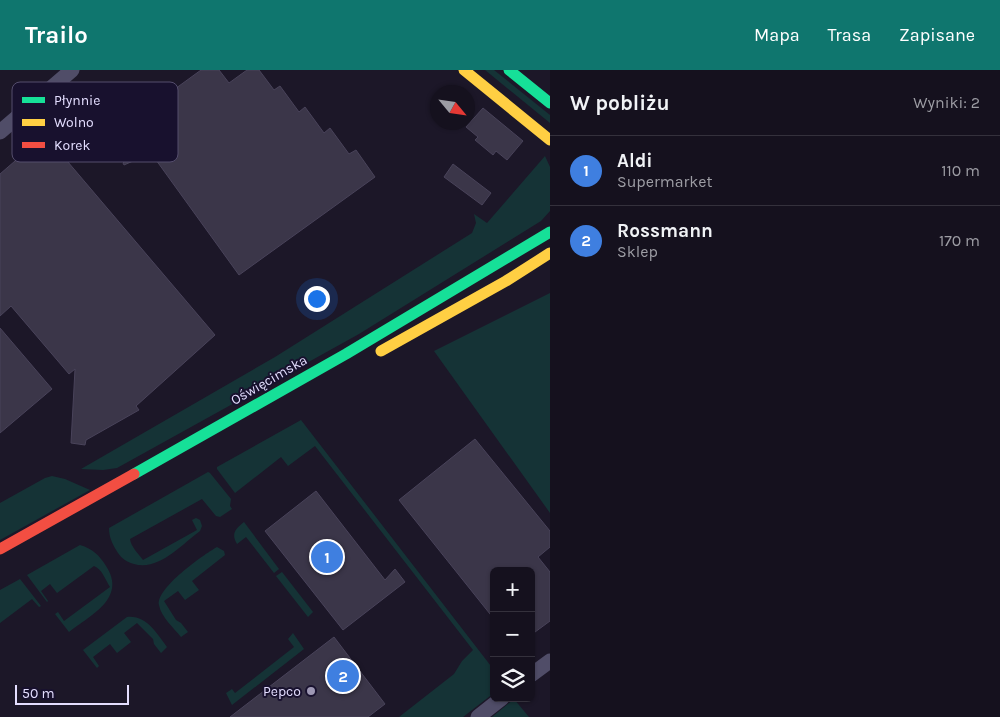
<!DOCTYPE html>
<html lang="pl">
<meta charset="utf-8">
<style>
:root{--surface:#15111e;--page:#1e1a27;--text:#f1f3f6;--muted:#9d9da4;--line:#34313c;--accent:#0f766e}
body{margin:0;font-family:Karla,sans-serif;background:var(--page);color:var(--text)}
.controls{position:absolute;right:15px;bottom:15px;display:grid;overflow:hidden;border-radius:8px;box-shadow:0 1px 4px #0004}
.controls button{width:45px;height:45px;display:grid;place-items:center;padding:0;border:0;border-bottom:1px solid var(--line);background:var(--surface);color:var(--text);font:25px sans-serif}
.compass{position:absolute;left:430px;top:15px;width:45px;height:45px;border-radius:50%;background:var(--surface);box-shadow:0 1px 4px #0004;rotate:119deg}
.scale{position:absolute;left:15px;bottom:12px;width:114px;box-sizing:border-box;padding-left:5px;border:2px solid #e4deff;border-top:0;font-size:14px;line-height:18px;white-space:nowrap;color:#e4deff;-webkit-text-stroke:4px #18112e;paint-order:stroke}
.you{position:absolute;left:316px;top:228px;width:18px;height:18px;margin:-12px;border:4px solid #fff;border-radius:50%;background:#1a73e8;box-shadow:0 0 0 8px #1a73e833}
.badge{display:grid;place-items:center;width:32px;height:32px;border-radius:50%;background:var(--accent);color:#fff;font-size:16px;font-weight:700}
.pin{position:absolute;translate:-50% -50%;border:2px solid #fff;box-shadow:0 1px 5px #0006}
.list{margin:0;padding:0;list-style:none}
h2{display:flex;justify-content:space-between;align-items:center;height:65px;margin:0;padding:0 20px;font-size:21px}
h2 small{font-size:16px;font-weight:400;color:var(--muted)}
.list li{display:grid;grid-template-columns:32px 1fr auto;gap:15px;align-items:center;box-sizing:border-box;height:70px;padding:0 20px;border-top:1px solid var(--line)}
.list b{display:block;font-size:19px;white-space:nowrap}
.list p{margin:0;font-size:16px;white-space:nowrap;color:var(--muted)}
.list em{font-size:16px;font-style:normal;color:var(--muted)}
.icon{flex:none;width:28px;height:28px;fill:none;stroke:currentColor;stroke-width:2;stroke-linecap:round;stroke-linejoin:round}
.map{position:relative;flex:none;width:550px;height:647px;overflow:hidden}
header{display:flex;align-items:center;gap:30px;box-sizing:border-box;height:70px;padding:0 25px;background:var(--accent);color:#fff}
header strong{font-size:24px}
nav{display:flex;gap:28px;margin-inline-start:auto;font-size:18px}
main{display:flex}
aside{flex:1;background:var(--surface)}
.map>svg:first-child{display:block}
</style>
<header>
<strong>Trailo</strong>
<nav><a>Mapa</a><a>Trasa</a><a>Zapisane</a></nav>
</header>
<main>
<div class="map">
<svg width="550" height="647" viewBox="0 0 550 647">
<rect width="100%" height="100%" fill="#1c1728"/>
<!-- green -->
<g fill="#153336">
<path d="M485,0H494L550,45V53Z"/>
<path d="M545,86L550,97V141L541,151L359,264L117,398L103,400L81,399L275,287L472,163L476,153L474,144L487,153Z"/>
<path d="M550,223V443L434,281Z"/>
<path d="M301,350L494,600V623L463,647H399L454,604L462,591L473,580L315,376L288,396L281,387L235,423L217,399V397Z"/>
<path d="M208,402L210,403L231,429L230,436L232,439L220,447L216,446L202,429L130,469C131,477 138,483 143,490L197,460L192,450L196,448L200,450L202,456L200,461C181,475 159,501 134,494C127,492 122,489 118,483C113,475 109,468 109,458Z"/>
<path d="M52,406L65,409L90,420L0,470V433L45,408Z"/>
<path d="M244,452L279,499L274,503L246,467L237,474C231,464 235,459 244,452Z"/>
<path d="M80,475C93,479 99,485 106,496C127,528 91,545 69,562L55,544L58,542L64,551L110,517C105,509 102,499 94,496L57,523L50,514L41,521L48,531L47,532L27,505Z"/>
<path d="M217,477L224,481L225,485L192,511L199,520L185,530L178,521L164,531L176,550L181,553L188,562L181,567C174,558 161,547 159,535C156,518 203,485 217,477Z"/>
<path d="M282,502L313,542L308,547L276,506Z"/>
<path d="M20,509L41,536L39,537L32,529L0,553V520Z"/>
<path d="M127,547C147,545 157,564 167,577L161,583L154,574L153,569L137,553L124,563L131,572L117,583L110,574L93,587L99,596L97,598L83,580Z"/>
<path d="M293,563L304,579L232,635L226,623L232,619L235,623L294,577L288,569Z"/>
<path d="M514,629L529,647H492Z"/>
</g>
<!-- building -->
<g fill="#3b3649" stroke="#49435a">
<path d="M201,0H219L229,13L247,0H259L274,20L280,16L299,42L305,37L324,63L330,58L349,84L356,80L375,107L239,205L151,83L124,95L123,93L144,74L162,61L146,40Z"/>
<path d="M483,38L523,71L507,90L496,81L493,85L475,70L478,67L466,57Z"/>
<path d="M45,65L215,265L136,336L139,340L86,370L85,375L71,373L75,299L69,304L11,236L0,246V104Z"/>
<path d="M453,94L491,123L482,135L444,107Z"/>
<path d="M0,258L52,319L0,363Z"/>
<path d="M475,369L550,461V477L538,487L550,502V551L531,565V501H494V549L399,430Z"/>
<path d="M316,421L385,510L395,499L405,512L343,560L265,461Z"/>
<path d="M334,567L385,634L368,647H230Z"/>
</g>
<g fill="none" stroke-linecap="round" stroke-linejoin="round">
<!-- street -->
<g stroke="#504d68" stroke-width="15">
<path d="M0,62L72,0"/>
<path d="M531,605L550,591"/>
<path d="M478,647L502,628"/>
</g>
<!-- fast -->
<g stroke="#16e098" stroke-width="11">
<path d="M509,0L550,33"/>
<path d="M134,404L346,284L550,162"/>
</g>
<!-- slow -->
<g stroke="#ffcf43" stroke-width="11">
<path d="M464,0L550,70"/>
<path d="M381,281L506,211L550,183"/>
</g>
<!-- jam -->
<path stroke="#f24e42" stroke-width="11" d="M0,479L134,404"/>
</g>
<!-- markers -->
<circle fill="#9e98b4" stroke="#18112e" stroke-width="2" cx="311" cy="621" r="5"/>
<g text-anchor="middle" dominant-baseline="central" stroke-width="4" stroke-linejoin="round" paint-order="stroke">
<!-- street labels -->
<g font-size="14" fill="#e4deff" stroke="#18112e">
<text transform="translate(269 310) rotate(-30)">Oświęcimska</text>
</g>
<!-- poi labels -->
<g font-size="14" fill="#e4deff" stroke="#18112e" text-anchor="end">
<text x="301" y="621">Pepco</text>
</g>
</g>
<!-- legend -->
<rect x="12" y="12" width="166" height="80" rx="8" fill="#18112e" stroke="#554e6d" stroke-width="1"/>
<rect x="22" y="27" width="23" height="6" fill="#16e098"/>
<rect x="22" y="49" width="23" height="7" fill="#ffcf43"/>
<rect x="22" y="72" width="23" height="6" fill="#f24e42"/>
<g font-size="14" fill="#e4deff">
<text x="54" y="35">Płynnie</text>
<text x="54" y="57">Wolno</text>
<text x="54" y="80">Korek</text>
</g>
</svg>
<div class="controls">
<button>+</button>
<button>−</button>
<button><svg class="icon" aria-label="layers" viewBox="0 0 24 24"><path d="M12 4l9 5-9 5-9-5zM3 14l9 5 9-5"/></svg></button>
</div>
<svg class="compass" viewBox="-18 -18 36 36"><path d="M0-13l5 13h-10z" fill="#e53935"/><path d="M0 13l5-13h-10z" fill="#9d9da4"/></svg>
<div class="scale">50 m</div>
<div class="you"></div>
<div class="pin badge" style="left:327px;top:487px;background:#3f7fe0">1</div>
<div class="pin badge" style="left:343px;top:606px;background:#3f7fe0">2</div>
</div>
<aside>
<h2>W pobliżu<small>Wyniki: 2</small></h2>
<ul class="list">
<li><span class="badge" style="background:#3f7fe0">1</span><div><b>Aldi</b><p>Supermarket</p></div><em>110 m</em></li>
<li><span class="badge" style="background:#3f7fe0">2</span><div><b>Rossmann</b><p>Sklep</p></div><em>170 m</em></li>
</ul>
</aside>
</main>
